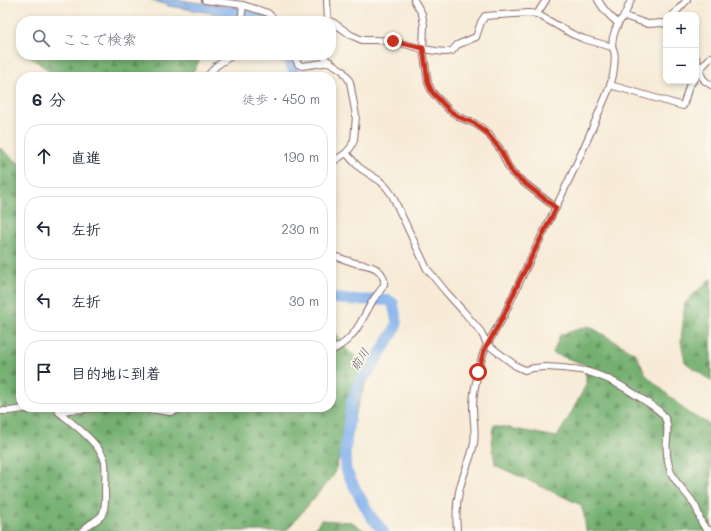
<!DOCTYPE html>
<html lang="ja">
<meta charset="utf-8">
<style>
:root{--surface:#fff;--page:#f6f6f7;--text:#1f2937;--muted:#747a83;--line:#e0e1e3}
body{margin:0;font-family:Mali,"Klee One",sans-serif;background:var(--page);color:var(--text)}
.controls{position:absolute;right:12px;top:12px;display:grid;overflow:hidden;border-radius:8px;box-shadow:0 2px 6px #0003}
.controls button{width:36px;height:36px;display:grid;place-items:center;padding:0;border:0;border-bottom:1px solid var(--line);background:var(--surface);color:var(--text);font:20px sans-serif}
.stop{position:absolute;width:12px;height:12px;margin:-9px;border:3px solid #c8321e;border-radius:50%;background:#fff}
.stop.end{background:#c8321e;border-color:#fff;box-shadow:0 1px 4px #0008}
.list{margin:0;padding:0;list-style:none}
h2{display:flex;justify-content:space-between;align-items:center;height:52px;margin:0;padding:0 16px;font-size:17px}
h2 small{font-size:13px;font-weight:400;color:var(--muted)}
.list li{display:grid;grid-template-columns:26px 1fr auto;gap:12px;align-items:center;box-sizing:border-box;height:64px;margin:0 8px 8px;padding:0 8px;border:1px solid var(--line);border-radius:16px}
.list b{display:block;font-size:15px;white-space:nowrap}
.list em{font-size:13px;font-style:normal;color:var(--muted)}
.icon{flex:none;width:22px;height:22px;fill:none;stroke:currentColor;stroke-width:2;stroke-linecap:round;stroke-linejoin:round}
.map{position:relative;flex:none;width:711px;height:531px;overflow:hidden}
.search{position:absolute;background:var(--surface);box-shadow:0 2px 6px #0003;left:16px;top:16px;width:320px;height:44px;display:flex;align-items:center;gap:10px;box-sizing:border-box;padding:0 14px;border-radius:16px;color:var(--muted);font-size:15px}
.panel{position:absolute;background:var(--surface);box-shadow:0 2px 6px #0003;left:16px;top:72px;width:320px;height:340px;border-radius:16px}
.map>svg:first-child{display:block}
</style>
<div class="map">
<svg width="711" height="531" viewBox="0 0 711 531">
<defs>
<pattern id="forest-firs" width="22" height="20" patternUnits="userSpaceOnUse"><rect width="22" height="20" fill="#74b071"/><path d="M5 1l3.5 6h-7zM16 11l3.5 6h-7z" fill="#618f5d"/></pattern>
<pattern id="water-ripples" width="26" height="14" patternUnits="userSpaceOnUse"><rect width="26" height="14" fill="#81b0ec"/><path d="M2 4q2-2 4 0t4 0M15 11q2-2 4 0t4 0" fill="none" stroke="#6c8fbf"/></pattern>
</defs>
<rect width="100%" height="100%" fill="#fbf7ec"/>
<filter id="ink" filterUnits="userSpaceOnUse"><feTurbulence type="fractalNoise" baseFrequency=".025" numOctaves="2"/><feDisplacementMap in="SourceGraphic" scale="8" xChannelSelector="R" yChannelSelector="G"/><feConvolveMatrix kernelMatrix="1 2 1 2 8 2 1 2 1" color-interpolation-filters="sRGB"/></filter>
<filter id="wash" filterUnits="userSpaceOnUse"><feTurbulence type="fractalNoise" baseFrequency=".012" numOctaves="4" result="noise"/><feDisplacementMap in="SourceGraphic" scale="16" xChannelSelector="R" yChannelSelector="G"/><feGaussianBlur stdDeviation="0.9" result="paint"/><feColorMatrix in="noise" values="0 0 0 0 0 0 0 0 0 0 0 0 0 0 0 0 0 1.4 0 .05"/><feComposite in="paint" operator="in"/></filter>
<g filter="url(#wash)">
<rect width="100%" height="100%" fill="#f7ebd7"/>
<!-- forest -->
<g fill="url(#forest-firs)" stroke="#5f684e">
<path d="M28,55H129L139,62L146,55H203L190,77H47L49,71Z"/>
<path d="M0,148L21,165V407H331V327L334,330L347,350L371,368L333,476L286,531H0Z"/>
<path d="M711,278V382L708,379L685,362L681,341L685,303Z"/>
<path d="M589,326L636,354L646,375L688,413L711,425V531H586L584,515L581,505L495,465L492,439L493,425L557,437L569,417L586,385V365L553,353L560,335Z"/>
<path d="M321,520L352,522L365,531H313Z"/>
</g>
<!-- water -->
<path fill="url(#water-ripples)" stroke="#66688c" d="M151,0H180L238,8L237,17L169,6Z"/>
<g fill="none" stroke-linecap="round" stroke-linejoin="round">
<!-- river -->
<g stroke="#81b0ec" stroke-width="11">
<path d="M224,11L255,15L267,21"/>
<path d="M287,55L296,77"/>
<path d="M331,298L351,300H388L393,303L397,323L394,331L371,368L357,386L351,405L345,452L346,470L356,490L371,517L383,531"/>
</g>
</g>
</g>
<g filter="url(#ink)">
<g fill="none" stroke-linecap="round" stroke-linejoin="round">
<!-- minor casing -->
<g stroke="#876667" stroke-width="8">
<g id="minor">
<path d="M205,0L243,5L268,13L276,21"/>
<path d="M327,0L328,21"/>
<path d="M414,0L422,14L424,25L423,49L428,83L432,92L450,111L461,118L474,123L486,131L500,149L507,164L512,173L556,208"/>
<path d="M598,0C603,9 609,16 618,23"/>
<path d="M537,14L546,0"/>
<path d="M673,15L687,0"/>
<path d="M624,16L631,0"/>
<path d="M241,21L243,5"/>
<path d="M331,21L351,35L362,40H375L393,41L423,49L436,51L446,52L452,51L457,45L476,37L481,22L485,16L529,13L537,14L572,34L584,39L612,47"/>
<path d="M294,55L298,64L302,66L330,62"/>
<path d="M324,55L325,58L328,61L342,70L346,75L350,82L356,116L354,140L351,147L346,153L331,163"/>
<path d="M696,58L702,77L705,81L711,85"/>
<path d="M700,69L711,57"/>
<path d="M207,77L216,66L230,57L231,55"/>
<path d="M610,85L683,106L689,86L693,81"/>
<path d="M346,153L355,163L360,168L380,181L387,188L392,195L427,269L446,292L464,312L481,332L487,344L516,366L525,370C538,366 547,367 561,368C569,369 577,369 585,371C605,376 628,389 645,401C652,406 661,410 665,418C669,426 667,431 667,439C666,448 667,458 669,466C672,481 686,491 694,504C701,514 698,526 711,531"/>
<path d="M331,255C339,258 347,260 355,263C364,265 374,265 380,272C383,276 385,279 384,284C382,290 375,296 372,302C365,313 360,327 351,336C346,343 338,347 331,351"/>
<path d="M56,407L59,412C73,424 101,444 105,462C106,471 105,481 105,490C105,498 106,508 102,515C98,521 88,523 83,531"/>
<path d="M124,407L157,410L170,412L178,410L182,407"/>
<path d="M0,411H9L39,407"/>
<path d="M59,412L69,410L114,407"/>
<path d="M457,531C456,518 456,505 459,492C462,475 471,460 474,443C476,431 473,419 473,407C473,389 478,371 483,354C488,339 500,326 506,311C536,244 572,180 599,112C604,101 611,86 613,75C614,68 616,58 614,51C613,47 612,50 612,46C612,35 617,23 624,16L648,24L662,23L666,24"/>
</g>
</g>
<!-- minor -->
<use href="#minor" stroke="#fff" stroke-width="6"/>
</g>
</g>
<g fill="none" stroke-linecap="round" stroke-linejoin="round" filter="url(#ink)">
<!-- route -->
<path stroke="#c8321e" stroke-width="5" d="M393,41L423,48L428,83L432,92L450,111L461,118L474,123L486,132L500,149L512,173L556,208L519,282L503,317L484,351L478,372"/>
</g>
<g text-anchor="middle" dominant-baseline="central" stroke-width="3.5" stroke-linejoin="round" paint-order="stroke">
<!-- water labels -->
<g font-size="12" font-style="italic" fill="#5d526f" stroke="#fbf7ec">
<text transform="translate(359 359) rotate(-57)">前川</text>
</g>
</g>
</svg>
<div class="controls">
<button>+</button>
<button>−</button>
</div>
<div class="stop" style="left:478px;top:372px"></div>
<div class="stop end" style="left:393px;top:41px"></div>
<div class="search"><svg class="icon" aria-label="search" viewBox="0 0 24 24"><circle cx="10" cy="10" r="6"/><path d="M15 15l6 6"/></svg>ここで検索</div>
<section class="panel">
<h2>6 分<small>徒歩 · 450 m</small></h2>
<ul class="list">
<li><svg class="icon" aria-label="ahead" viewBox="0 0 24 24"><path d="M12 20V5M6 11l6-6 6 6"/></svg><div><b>直進</b></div><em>190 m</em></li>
<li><svg class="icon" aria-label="left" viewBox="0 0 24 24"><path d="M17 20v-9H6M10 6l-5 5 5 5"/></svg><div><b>左折</b></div><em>230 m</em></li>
<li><svg class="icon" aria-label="left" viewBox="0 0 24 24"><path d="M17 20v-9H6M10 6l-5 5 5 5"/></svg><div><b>左折</b></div><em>30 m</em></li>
<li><svg class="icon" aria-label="arrive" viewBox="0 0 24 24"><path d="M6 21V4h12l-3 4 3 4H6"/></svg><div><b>目的地に到着</b></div></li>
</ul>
</section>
</div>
